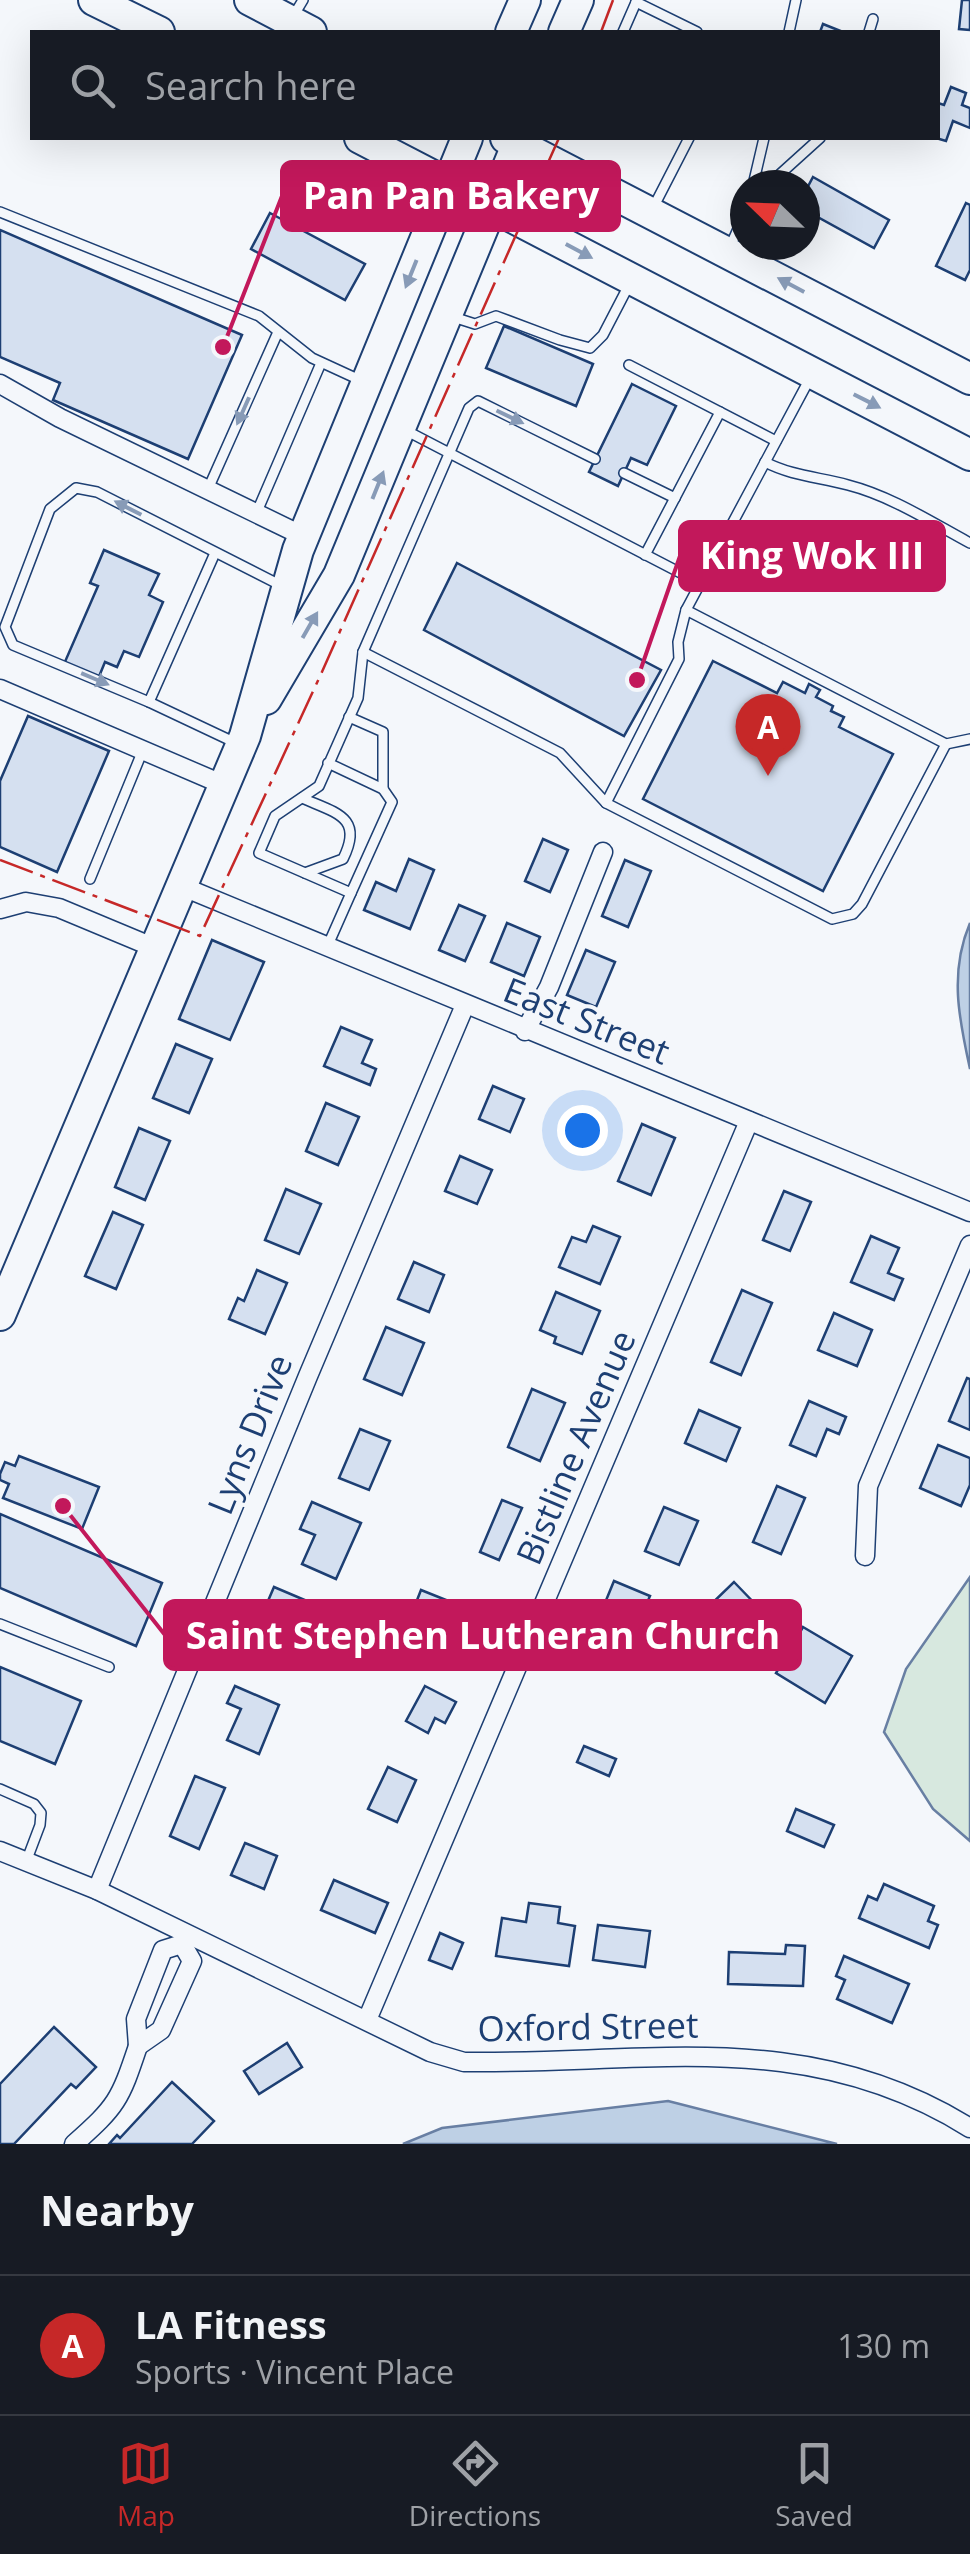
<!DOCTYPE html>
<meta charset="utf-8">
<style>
:root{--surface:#171b24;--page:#20242c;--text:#f1f3f6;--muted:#9ea1a6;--line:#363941;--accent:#c62828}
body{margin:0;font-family:"Open Sans",sans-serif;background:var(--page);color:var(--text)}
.compass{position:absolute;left:730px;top:170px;width:90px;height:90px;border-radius:50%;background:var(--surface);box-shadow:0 10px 40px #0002;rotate:293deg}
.you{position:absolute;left:582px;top:1130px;width:35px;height:35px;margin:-25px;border:8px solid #fff;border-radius:50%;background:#1a73e8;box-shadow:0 0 0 15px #1a73e833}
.badge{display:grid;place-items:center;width:65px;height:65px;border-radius:50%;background:var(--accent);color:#fff;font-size:32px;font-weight:700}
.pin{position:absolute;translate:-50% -82px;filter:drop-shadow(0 2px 5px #0008)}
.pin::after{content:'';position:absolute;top:52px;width:35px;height:30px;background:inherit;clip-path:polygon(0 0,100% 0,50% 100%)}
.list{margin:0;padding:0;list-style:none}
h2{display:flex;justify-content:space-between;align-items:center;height:130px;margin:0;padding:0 40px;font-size:42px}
h2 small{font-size:32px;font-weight:400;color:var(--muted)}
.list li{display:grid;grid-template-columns:65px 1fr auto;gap:30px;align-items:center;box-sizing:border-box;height:140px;padding:0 40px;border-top:2px solid var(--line)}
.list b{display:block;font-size:38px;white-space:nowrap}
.list p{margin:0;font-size:32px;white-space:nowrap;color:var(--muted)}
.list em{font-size:32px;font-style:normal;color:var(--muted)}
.icon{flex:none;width:55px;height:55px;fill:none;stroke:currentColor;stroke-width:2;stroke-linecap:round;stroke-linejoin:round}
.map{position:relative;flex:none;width:970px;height:2144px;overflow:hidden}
.search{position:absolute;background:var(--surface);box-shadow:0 10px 40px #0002;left:30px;right:30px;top:30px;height:110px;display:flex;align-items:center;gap:25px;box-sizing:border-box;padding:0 35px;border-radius:0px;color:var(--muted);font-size:38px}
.sheet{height:270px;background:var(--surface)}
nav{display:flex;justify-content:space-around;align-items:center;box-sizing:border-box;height:140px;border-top:2px solid var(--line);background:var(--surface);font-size:28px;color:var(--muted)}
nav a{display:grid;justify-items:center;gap:5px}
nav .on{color:var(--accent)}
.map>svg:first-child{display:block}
</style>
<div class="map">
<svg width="970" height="2144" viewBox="0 0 970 2144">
<rect width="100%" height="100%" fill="#f4f7fb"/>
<!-- green -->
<path fill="#d7e8df" stroke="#687fa3" stroke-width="2.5" d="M970,1577V1841L933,1809L884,1732L906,1669Z"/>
<!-- water -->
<g fill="#bed0e5" stroke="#687fa3" stroke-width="2.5">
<path d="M970,923V1069C959,1019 949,972 970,923Z"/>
<path d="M668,2101L837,2144H403L442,2128Z"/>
</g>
<!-- building -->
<g fill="#d5e0f0" stroke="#1d3f73" stroke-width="2.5">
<path d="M962,0H970V30L959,29Z"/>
<path d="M823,24L843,32H820Z"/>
<path d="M951,87L966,93L962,105L970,108V128L953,121L946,141L936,138L938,103L944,105Z"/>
<path d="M813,177L889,220L874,248L805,210V192Z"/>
<path d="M966,203L970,205V270L965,280L936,266Z"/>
<path d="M270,213L365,264L345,300L251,249Z"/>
<path d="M0,230L242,335L188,459L53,400L60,383L0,357Z"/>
<path d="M504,326L593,364L576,406L486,368Z"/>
<path d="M632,384L676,406L647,465L631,458L618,486L589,472Z"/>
<path d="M104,550L159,574L149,595L163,602L139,657L124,651L117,667L105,662L98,679L64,664L98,586L90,583Z"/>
<path d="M457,563L661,670L624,736L424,630Z"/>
<path d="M713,661L777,693L783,682L805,693L809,684L820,690L816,697L833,706L831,711L844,717L839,727L893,754L823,891L643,799Z"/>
<path d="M28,716L109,751L57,872L0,847V781Z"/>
<path d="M543,839L568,850L550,892L525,881Z"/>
<path d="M409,859L434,870L410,929L364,910L376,882L396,891Z"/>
<path d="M625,860L651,871L628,927L602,916Z"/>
<path d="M459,905L485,916L465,961L439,950Z"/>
<path d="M507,923L540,937L524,976L491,962Z"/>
<path d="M212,940L264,962L230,1040L179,1019Z"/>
<path d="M586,950L615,962L596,1007L567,995Z"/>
<path d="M341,1027L372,1040L362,1063L376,1069L370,1085L324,1066Z"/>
<path d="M176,1044L212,1059L189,1113L153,1098Z"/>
<path d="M493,1086L524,1099L510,1132L479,1119Z"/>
<path d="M326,1103L359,1117L338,1165L306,1151Z"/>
<path d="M642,1124L675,1138L651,1195L618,1181Z"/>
<path d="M139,1128L170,1141L145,1200L115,1187Z"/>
<path d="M460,1156L492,1170L477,1204L445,1191Z"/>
<path d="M286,1189L321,1204L299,1254L265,1240Z"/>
<path d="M784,1191L811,1202L790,1251L763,1240Z"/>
<path d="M113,1212L143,1225L116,1289L85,1276Z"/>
<path d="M593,1226L620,1237L600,1284L559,1267L572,1237L586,1242Z"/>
<path d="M871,1236L899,1248L888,1273L903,1279L894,1300L851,1282Z"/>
<path d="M414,1262L444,1275L429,1312L398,1299Z"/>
<path d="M257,1270L287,1283L265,1334L229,1319L238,1298L244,1301Z"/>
<path d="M742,1290L772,1303L741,1375L711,1362Z"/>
<path d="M556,1292L600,1311L582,1354L554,1343L556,1337L540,1330Z"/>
<path d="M834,1313L872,1330L857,1366L818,1350Z"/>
<path d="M386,1327L424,1343L402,1395L364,1379Z"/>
<path d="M967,1378L970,1379V1430L949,1421Z"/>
<path d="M532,1389L565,1403L540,1461L508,1447Z"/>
<path d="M809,1401L846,1417L839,1434L827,1429L816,1456L790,1445Z"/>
<path d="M699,1410L740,1428L726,1461L685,1443Z"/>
<path d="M360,1429L390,1441L369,1490L339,1478Z"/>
<path d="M938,1445L970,1458V1485L961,1506L920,1488Z"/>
<path d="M19,1456L99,1487L82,1529L3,1498L9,1484L0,1480V1474L5,1462L15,1466Z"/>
<path d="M777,1486L805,1498L781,1554L753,1542Z"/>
<path d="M502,1500L522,1508L499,1560L480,1552Z"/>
<path d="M312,1502L361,1523L336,1579L302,1564L315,1535L300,1529Z"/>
<path d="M664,1507L698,1521L679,1565L645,1551Z"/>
<path d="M0,1514L162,1583L136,1646L0,1588Z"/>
<path d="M614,1581L650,1596L628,1647L593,1632Z"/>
<path d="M734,1582L762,1611L771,1601L789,1619L750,1658L704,1611Z"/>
<path d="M274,1587L307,1601L280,1665L247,1650Z"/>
<path d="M421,1590L476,1612L466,1637L457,1634L449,1655L403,1636Z"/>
<path d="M803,1627L852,1656L825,1703L776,1673Z"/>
<path d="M0,1667L81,1701L55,1764L0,1741Z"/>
<path d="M235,1686L279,1705L259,1754L227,1740L241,1709L227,1703Z"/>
<path d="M425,1686L456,1702L445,1723L435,1718L428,1733L406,1721Z"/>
<path d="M584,1746L616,1759L609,1776L577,1762Z"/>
<path d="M388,1767L416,1780L397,1822L368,1809Z"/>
<path d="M195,1776L225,1788L199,1849L170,1836Z"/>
<path d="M796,1809L834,1825L824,1847L787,1831Z"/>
<path d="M245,1843L277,1856L264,1889L231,1875Z"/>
<path d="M334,1880L388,1903L375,1933L321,1910Z"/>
<path d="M884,1884L934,1906L928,1921L938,1925L929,1948L859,1918L868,1896L877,1900Z"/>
<path d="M529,1903L560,1907L558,1923L575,1926L569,1966L496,1956L502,1918L526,1922Z"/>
<path d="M598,1925L650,1931L645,1967L593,1960Z"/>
<path d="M440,1933L463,1943L452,1969L429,1960Z"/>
<path d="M786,1945L805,1946L803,1986L728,1984L729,1952L785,1954Z"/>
<path d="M844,1956L909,1984L892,2023L837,1999L845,1980L836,1976Z"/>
<path d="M54,2027L96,2067L76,2088L71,2084L14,2144H0V2084Z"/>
<path d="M287,2043L302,2067L259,2094L244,2071Z"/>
<path d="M172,2082L214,2121L192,2144H109L117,2135L120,2138Z"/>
</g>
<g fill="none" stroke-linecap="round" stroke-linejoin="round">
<!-- lane casing -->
<g stroke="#1d3f73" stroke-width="12">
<g id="lane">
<path d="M636,2L697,32"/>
<path d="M294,15L303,0"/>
<path d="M623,32L637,0"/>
<path d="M789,32L796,0"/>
<path d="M869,32L873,19"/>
<path d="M753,185L764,138"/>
<path d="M768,185L820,138"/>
<path d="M652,210L689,138"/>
<path d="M0,212L259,316L312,358L362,381"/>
<path d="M730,247L745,213"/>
<path d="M450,316L475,324L496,316L560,340L590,348L603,335L630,283"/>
<path d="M629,365L776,441"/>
<path d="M405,430L700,583"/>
<path d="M765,462C792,476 819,477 848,485C891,496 931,522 970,543"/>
<path d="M624,473L675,498"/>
<path d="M208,489L278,332"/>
<path d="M256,514L321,363"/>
<path d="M645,555L720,412"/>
<path d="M686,610L946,744L970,739"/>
<path d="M363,652L560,753L606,803L832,919L853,914L862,904L946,744"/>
<path d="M149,702L215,553"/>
<path d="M349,717L383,732V789"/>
<path d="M238,744L149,702L13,645L5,627L50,509L76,488L97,492L282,586"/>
<path d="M328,763L383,789L392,802L351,893L259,853L275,816L319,786L358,698L363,652L469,408L478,401L595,459"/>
<path d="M302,798C336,813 364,817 343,859L305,873"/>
<path d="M606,803L679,659L678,642L686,610L809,380"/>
<path d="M90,879L143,750"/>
<path d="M328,945L351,893"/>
<path d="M0,1624L109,1667"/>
<path d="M0,1789L34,1804L41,1813L40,1825L26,1862"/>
</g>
</g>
<!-- street casing -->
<g stroke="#1d3f73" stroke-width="21">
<g id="street">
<path d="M0,384L60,418L303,536"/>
<path d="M0,689L224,785"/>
<path d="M181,886L970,1212"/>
<path d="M0,909L26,902L59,908L155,948"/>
<path d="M525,1031L549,987L603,852"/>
<path d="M865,1556L868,1486L970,1245"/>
<path d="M0,1851L97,1890L430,2052L464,2062C645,2065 805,2025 970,2128"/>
<path d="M97,1890L308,1376L465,1005"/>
<path d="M182,1944L192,1961L161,2030L138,2046L136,2019L163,1950Z"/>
<path d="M367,2020L749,1121"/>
<path d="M74,2144C117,2106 120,2100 138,2046"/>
</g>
</g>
<!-- primary casing -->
<g stroke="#1d3f73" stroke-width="34">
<g id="primary">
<path d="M94,0L159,32"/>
<path d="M250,0L311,32"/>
<path d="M511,32L525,0"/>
<path d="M564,32L578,0"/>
<path d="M360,138L970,455"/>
<path d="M506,138L970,379"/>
<path d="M266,699L339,575L520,138"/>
<path d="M0,1315L245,736L298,550L467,138"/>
</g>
</g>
<!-- lane -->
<use href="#lane" stroke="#f4f7fb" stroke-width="9"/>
<!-- street -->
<use href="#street" stroke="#f4f7fb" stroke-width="18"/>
<!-- primary -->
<use href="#primary" stroke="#f4f7fb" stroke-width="30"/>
<!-- power -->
<g stroke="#c62828" stroke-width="2.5" stroke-dasharray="35 8 5 8" stroke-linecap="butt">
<path d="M601,32L613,0"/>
<path d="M0,860L200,936L321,674L559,138"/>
</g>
</g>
<!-- one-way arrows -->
<defs><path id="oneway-solid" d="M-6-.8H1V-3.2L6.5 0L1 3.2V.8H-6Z" transform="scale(2.5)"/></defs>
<g fill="#889bb7">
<use href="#oneway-solid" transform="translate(579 251) rotate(28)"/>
<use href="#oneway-solid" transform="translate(411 274) rotate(112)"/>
<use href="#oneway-solid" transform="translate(791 285) rotate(-152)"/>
<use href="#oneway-solid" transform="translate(867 401) rotate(27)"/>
<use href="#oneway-solid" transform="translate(243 411) rotate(114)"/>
<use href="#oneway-solid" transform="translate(510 417) rotate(26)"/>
<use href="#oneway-solid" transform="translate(378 485) rotate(-68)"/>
<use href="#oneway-solid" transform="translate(128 508) rotate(-153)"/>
<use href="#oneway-solid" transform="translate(310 625) rotate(-60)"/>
<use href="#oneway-solid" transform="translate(95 679) rotate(23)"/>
</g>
<g text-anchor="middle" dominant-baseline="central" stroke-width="8" stroke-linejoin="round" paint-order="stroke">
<!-- street labels -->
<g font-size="35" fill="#1d3f73" stroke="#f4f7fb">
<text transform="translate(587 1020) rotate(22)">East Street</text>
<text transform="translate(249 1434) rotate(-68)">Lyns Drive</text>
<text transform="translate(575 1447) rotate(-67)">Bistline Avenue</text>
<text transform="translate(588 2026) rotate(-1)">Oxford Street</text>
</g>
</g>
<!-- callouts -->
<path fill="none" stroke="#c2185b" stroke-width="4" d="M223 347L282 196M637 680L680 556M63 1506L165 1635"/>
<g fill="#c2185b" stroke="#f4f7fb" stroke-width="4">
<circle cx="223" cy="347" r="10"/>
<circle cx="637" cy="680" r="10"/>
<circle cx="63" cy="1506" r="10"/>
</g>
<g fill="#c2185b" stroke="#c2185b" stroke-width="4">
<rect x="282" y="162" width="337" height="68" rx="10"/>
<rect x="680" y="522" width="264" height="68" rx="10"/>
<rect x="165" y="1601" width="635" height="68" rx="10"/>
</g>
<g font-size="38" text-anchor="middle" font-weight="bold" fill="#fff">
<text x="451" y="209">Pan Pan Bakery</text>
<text x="812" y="569">King Wok III</text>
<text x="483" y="1649">Saint Stephen Lutheran Church</text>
</g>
</svg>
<svg class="compass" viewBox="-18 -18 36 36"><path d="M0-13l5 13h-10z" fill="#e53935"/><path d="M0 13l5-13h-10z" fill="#9ea1a6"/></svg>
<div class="you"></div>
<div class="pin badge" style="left:768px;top:776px">A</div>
<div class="search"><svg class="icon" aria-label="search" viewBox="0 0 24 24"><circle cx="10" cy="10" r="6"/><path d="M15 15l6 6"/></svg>Search here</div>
</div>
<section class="sheet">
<h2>Nearby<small></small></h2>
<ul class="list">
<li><span class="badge">A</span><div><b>LA Fitness</b><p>Sports · Vincent Place</p></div><em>130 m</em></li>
</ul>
</section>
<nav>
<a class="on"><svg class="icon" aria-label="map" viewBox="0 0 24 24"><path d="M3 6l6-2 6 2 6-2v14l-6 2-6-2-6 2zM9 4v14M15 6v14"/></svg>Map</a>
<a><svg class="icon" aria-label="directions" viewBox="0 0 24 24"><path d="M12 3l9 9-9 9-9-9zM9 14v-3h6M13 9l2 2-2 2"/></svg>Directions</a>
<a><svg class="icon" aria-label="saved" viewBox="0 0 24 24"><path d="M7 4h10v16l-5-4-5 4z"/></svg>Saved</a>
</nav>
